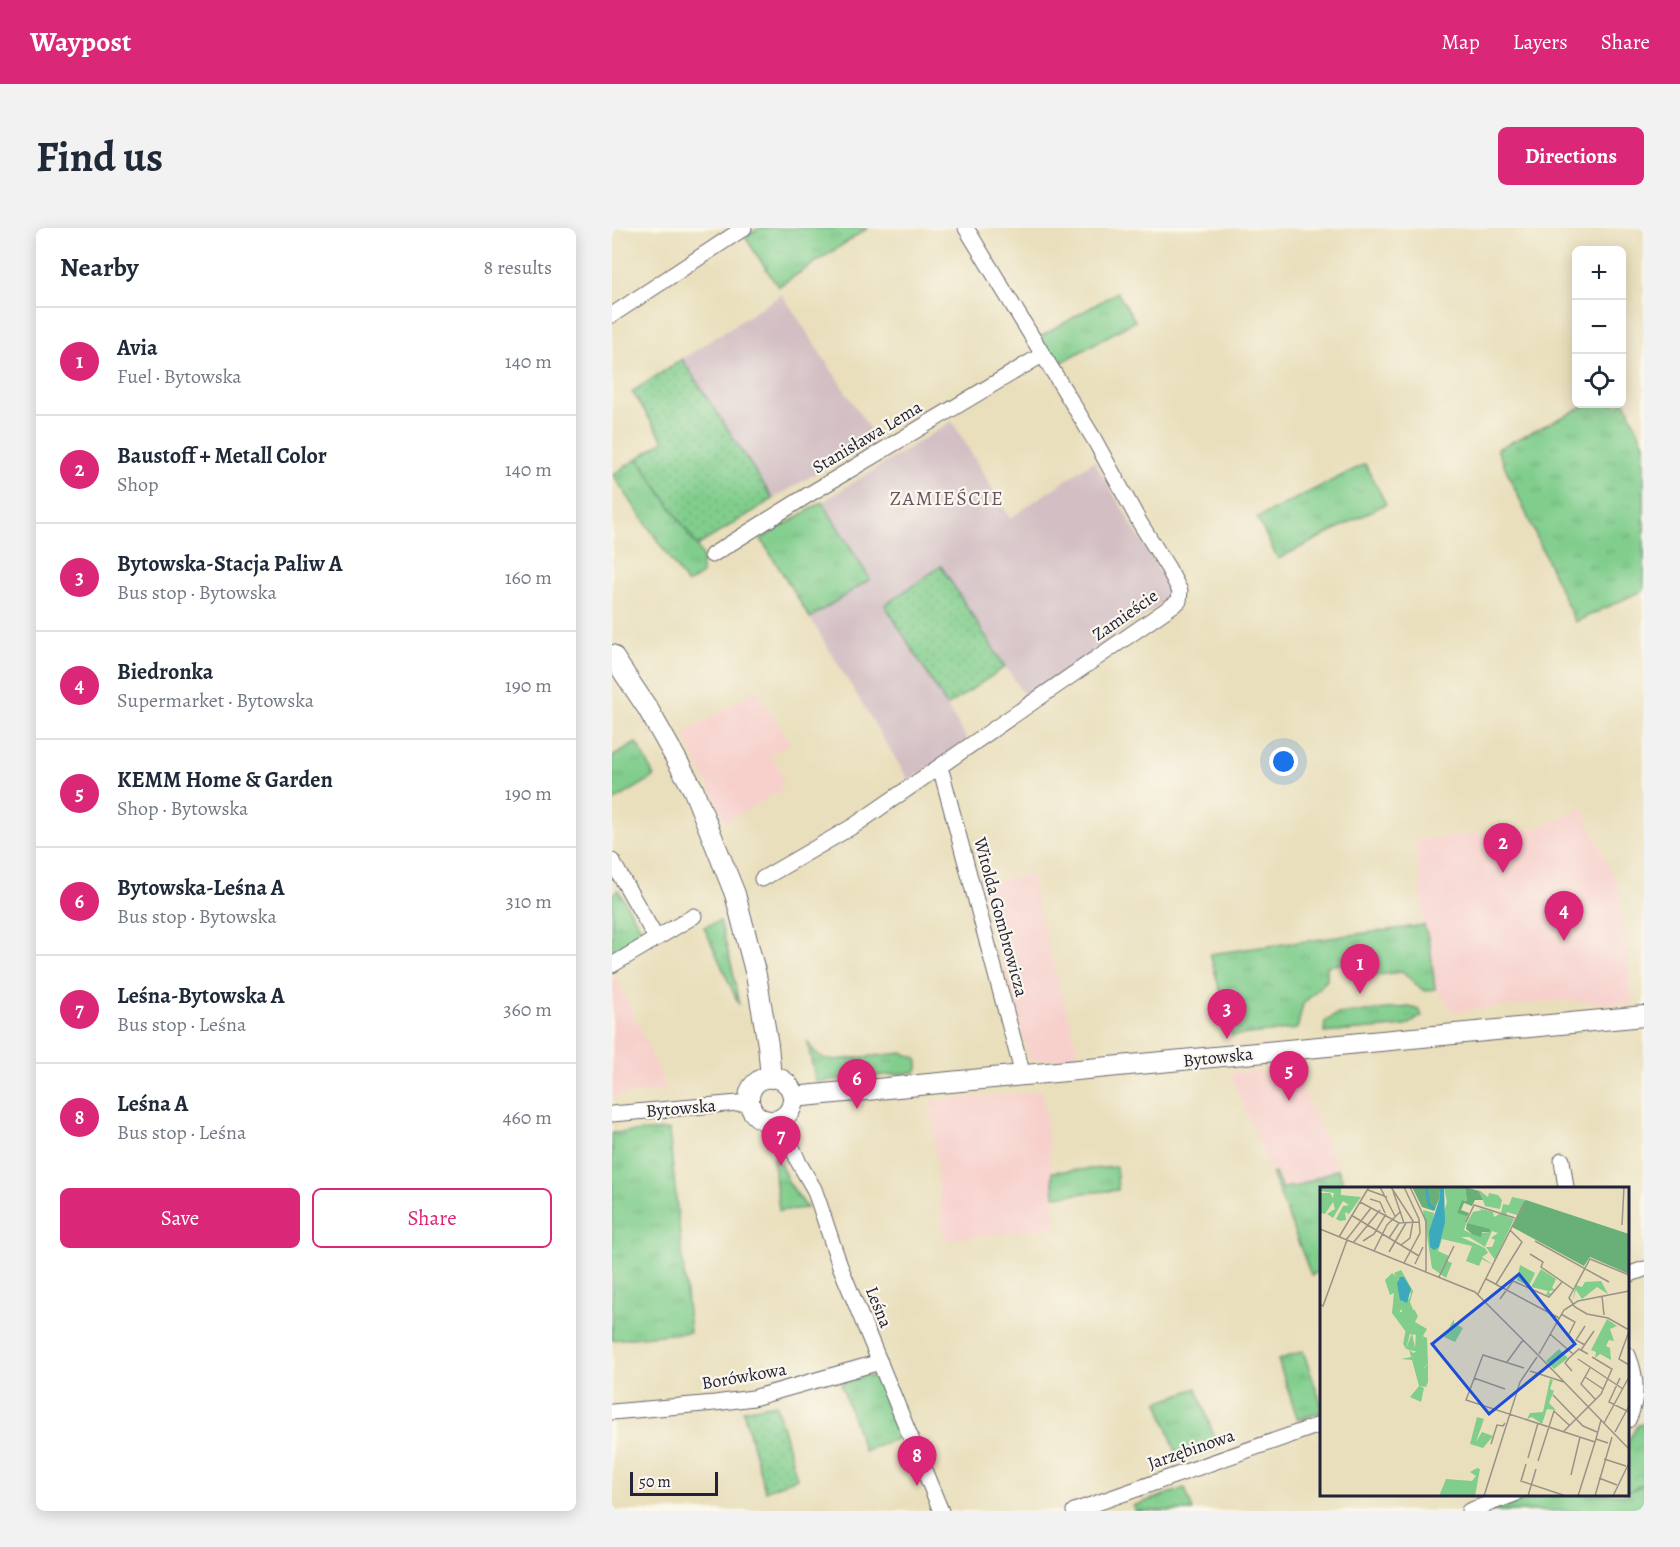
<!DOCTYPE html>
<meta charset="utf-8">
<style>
:root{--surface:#fff;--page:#f2f2f3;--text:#1f2937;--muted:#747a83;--line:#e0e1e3;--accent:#db2777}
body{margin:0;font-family:Alegreya,serif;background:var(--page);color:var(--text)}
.controls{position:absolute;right:18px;top:18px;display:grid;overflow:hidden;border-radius:9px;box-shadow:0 3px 15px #0003}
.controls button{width:54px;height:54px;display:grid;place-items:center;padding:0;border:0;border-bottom:2px solid var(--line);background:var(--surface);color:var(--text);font:30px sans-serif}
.scale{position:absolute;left:18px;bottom:15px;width:88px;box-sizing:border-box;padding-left:6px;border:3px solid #22223b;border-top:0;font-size:16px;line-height:21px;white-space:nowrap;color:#22223b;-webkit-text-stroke:4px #fbf7ec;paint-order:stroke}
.you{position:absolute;left:672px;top:534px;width:21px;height:21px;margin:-15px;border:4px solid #fff;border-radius:50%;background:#1a73e8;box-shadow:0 0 0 9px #1a73e833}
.badge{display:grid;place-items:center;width:39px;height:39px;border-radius:50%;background:var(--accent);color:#fff;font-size:20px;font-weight:700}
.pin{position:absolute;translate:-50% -50px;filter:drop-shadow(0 2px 3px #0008)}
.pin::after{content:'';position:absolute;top:32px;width:21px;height:18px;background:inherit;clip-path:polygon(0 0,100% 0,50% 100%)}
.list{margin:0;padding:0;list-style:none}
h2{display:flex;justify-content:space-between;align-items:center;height:78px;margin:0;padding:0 24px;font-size:26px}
h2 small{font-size:20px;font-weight:400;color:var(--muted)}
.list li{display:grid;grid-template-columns:39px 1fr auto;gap:18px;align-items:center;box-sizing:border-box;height:108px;padding:0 24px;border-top:2px solid var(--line)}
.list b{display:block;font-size:22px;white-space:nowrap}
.list p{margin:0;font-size:20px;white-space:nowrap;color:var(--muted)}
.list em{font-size:20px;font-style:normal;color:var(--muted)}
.actions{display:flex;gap:12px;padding:18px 24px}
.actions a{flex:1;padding:14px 0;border:2px solid var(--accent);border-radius:9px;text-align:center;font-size:21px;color:var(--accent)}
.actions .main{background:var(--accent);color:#fff}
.icon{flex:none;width:33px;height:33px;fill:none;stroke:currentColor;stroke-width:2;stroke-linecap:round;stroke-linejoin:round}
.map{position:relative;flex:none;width:1032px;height:1283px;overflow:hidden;border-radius:9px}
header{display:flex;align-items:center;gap:36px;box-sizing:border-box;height:84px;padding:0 30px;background:var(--accent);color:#fff}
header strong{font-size:28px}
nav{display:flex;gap:33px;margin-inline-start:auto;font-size:21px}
.intro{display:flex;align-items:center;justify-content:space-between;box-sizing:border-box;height:144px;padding:0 36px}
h1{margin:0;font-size:42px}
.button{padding:15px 27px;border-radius:9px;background:var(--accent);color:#fff;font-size:21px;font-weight:700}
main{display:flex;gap:36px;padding:0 36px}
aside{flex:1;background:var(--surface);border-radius:9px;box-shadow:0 3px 15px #0003}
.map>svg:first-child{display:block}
</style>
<header>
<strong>Waypost</strong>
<nav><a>Map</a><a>Layers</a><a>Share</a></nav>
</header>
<div class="intro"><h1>Find us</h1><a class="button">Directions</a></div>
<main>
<aside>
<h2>Nearby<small>8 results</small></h2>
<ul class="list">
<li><span class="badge">1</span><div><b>Avia</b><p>Fuel · Bytowska</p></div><em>140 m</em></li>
<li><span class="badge">2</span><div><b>Baustoff + Metall Color</b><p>Shop</p></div><em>140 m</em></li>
<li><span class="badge">3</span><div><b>Bytowska-Stacja Paliw A</b><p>Bus stop · Bytowska</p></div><em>160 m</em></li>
<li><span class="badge">4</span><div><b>Biedronka</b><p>Supermarket · Bytowska</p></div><em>190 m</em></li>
<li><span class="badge">5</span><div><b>KEMM Home &amp; Garden</b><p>Shop · Bytowska</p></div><em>190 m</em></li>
<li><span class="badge">6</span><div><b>Bytowska-Leśna A</b><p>Bus stop · Bytowska</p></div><em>310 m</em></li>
<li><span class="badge">7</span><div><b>Leśna-Bytowska A</b><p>Bus stop · Leśna</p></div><em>360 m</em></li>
<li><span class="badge">8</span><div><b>Leśna A</b><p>Bus stop · Leśna</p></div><em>460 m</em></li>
</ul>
<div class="actions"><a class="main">Save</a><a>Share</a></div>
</aside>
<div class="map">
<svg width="1032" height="1283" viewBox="0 0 1032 1283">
<defs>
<pattern id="grass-tufts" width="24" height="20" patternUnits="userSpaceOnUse" patternTransform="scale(1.5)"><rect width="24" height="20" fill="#80cd8c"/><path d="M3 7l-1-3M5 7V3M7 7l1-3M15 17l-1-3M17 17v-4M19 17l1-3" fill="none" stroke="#6eb07a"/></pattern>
<pattern id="park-crowns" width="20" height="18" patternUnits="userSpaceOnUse" patternTransform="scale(1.5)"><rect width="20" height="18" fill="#80cd8c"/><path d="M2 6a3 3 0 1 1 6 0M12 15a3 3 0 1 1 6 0" fill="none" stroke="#6eb07a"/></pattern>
<pattern id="garden-dots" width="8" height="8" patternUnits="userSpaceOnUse" patternTransform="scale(1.5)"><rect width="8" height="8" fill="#80cd8c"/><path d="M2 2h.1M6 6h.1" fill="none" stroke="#6eb07a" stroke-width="1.8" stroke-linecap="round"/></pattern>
</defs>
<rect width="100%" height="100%" fill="#fbf7ec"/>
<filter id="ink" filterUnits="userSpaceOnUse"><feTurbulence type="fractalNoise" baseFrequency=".0167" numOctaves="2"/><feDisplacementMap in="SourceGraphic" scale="12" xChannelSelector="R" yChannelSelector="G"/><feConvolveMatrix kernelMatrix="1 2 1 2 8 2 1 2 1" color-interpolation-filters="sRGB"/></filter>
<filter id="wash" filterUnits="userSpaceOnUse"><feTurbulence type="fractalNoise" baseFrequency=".008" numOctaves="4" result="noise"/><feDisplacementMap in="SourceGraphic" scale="24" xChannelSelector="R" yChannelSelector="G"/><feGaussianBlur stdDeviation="1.35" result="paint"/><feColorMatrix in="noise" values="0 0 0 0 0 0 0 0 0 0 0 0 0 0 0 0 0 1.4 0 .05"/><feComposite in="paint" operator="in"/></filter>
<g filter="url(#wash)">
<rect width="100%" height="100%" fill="#e9dfbc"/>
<!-- built -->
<g fill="#f7d0cc">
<path d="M145,462L178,516L158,527L173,552L168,555L171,561L114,594L71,506Z"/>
<path d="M970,580L1007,660L1021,778L950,772L843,784L823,761L818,717L812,697L803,612L927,600Z"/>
<path d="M417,645L467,828L418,833L369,658Z"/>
<path d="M5,749L55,863L0,868V752Z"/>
<path d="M682,841L726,941L680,961H670L663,946H660L618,845Z"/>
<path d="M431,863L445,1000L332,1012L318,873Z"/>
</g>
<!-- industrial -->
<g fill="#d2bec3">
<path d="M170,66L263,209L161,271L70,131Z"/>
<path d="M340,193L398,290L482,233L557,359L554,373L479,423L481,427L415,472L329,338L273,377L356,513L297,553L198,390L258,351L210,274Z"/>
</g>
<!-- grass -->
<g fill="url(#grass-tufts)" stroke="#517864" stroke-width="1.5">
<path d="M147,0H256L166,59L133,9Z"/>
<path d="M505,64L523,93L445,137L428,109Z"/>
<path d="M1010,167L1032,216V362L963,394L885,221L977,176H1010Z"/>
<path d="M26,230L85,318L91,330L89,340L90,346L75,356L1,247Z"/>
<path d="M753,236L774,276L666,331L645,290Z"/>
<path d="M210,274L258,351L198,390L149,311Z"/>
<path d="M24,515L33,529L42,549L0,574V529Z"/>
<path d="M6,662L30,702L26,714L0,728V666Z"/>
<path d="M108,693L120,739L127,777L92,699Z"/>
<path d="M812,697L818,717L823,761L812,763L790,744L752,749L750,732L715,738V752L691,776L685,801L620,808L598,726Z"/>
<path d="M797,779L807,782L810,788L794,798L712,805L713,794L725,786Z"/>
<path d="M195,813C201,824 209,832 222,832L291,825L304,830C307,834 307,840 304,844L204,854Z"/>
<path d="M57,902L78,1104L0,1112V905Z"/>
<path d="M165,929L177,955L195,980L167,983L161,930Z"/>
<path d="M504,939L506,962L442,968L440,944Z"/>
<path d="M726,941L734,960H710L709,1043L699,1047L660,946L663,945L670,961L679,958L680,960Z"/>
<path d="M691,1123L709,1175V1184L686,1192L666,1132Z"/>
<path d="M254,1147L265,1151L289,1209L252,1223L229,1156Z"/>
<path d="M585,1160L606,1220L567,1233L546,1174Z"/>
<path d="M1032,1256V1283H878C894,1275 912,1274 928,1267L1016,1266V1260L1017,1263Z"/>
<path d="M573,1260L581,1283H523L521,1278Z"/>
</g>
<!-- park -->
<path fill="url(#park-crowns)" stroke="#517864" stroke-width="1.5" d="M1032,1196V1256L1017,1263L1016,1260V1213L1026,1197Z"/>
<!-- garden -->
<g fill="url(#garden-dots)" stroke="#517864" stroke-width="1.5">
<path d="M70,131L161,271L85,318L26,230L52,213L20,164Z"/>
<path d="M329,338L393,439L335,478L273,377Z"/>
<path d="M164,1176L185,1250L153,1263L131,1182Z"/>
</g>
</g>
<g filter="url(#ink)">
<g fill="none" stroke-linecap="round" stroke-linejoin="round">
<!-- minor casing -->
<g stroke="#686468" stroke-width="17">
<g id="minor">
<path d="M0,87L132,0"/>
<path d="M100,327L196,267L430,127"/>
<path d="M327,540L330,546L408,836L409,848"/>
<path d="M0,633L44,710"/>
<path d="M150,651L243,597L567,373L568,363L556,340L528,295L482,211L354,0"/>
<path d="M0,737L82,688"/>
<path d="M0,886L138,874"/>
<path d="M168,891L187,935L202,961L207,975L228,1038L329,1283"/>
<path d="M950,932L954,960"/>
<path d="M1016,1047L1032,1041"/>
<path d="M1016,1127C1025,1149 1026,1171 1016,1192"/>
<path d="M0,1184L103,1175L141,1170L268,1134"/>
<path d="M462,1283L710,1196"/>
<path d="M857,1283L903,1266"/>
</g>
</g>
<!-- major casing -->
<g stroke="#686468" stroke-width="22">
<g id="major">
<path d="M0,427L36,481L81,561L123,666L144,747L156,817L159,850"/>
<circle cx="159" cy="871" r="22"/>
<path d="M181,869L1032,788"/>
</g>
</g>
<!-- minor -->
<use href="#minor" stroke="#fff" stroke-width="15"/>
<!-- major -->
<use href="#major" stroke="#fff" stroke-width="20"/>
</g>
</g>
<g text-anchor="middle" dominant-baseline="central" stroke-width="4.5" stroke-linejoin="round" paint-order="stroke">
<!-- street labels -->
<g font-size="18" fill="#22223b" stroke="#fbf7ec">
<text transform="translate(255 209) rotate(-31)">Stanisława Lema</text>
<text transform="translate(513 387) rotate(-35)">Zamieście</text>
<text transform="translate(389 689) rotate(75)">Witolda Gombrowicza</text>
<text transform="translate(606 829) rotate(-6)">Bytowska</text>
<text transform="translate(69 880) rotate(-5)">Bytowska</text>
<text transform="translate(267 1079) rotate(68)">Leśna</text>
<text transform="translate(132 1148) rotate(-10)">Borówkowa</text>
<text transform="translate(579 1221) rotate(-19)">Jarzębinowa</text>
</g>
<!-- neighbourhood labels -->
<g font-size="20" letter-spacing="1.5" fill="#675563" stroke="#fbf7ec">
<text x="335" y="270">ZAMIEŚCIE</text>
</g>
</g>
<!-- overview -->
<g transform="translate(708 959)">
<rect width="309" height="309" fill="#e9dfbc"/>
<path d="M0,0L21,1V8L41,10L29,27L25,25L26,33L20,34L16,32L23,19L29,18L23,14L13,31L7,27L15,22L13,15L5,27L1,26L0,6H10L13,11L14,6L0,4ZM124,0H145L147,14L143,13L137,26L149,27L144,43L152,47L170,45L147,36L153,25L162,23L158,21L173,25L174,30L181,26L183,17L189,18L192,10L206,13L197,28L187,25L186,29L194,32L175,73L166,60H172L175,53L171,51L178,46L172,44L165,60L149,50H141L165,61L168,66L162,70L173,78L162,72L159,79L146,74L152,59L122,52L118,64L129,69L127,74L132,76L126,91L112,81L103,23L114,26L110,60H119L125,35L122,32L127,15ZM159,3L168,10L169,6L178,8L182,13L180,22L165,19ZM200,78L215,86L209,99L197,93ZM221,82L236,92L232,101L236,103L229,104L231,109L226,108L228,104L211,100ZM72,86L78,91L83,120L78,127L72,126L74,106L70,108L65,93ZM281,94L288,107L277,100L262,112L256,103L252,115L256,98L262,100L265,95ZM94,122L98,129L95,135L107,142L103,149L90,147L86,162L83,157L87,137ZM134,132V136L143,141L135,155L124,150ZM287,132L297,139L290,142L294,154L289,153L286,159L290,161L291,173L280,167L275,171L276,165L271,163ZM89,162L93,166L98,164L104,181L108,177V195L106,200L100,199L104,201L101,215L90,210L99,199L92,173L81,172L91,170ZM239,162L248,171L234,182L226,174ZM230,192L233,193L230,202L234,204L229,216L236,223L227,222L222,237L212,230L207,232L210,226L223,225ZM157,230L164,232L156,255L162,245L173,249L163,261L150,257ZM157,281L160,282L155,309H119L126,292L152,294L156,289L150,285Z" fill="#80cd8c"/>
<path d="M92,0H119L120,10L114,24L102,20ZM145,0L159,4L163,13H155L152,19L144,16L141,23L149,26L147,29L137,26L142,13L147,14ZM206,13L309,47V87L270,70L264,79L192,40ZM147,36L170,42V45H162L161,50L152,47L146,42Z" fill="#68b078"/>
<path d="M81,83L93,104L90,115L94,125L86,145L72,126L82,125L81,115L89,112L91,107L84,90L78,92L74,86ZM92,146L95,161L96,146L107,151L108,177L103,181L98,165L86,162Z" fill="#80cd8c"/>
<path d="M124,0L125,36L119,60L114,63L110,60L109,45L120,10L119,1ZM80,90H84L91,102L87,116L80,113L77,96Z" fill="#3da9bc"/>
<path fill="none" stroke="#3da9bc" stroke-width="3" d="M106,0L109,18L115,22"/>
<path fill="none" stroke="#999388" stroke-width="1.5" d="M60,0L75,29M71,0L93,34L90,51L81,58M84,0L99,32L100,46L84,76M90,0L106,34V85M48,3L67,10M73,4L84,36M50,12L60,15L65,26M40,15L79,36L99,35M31,28L99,69M146,35L154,18L195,31M302,38L304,0M0,42L155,105L220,170M19,50L49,0M69,51L79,36M26,53L51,21M43,54L54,47L66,27M215,54L289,95M33,56L60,23M54,64L67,38L81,24M69,65L86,36M210,67L223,75L221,80L253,102M95,77L103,60M309,88L270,72L249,111L255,120L267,127L288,131L309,143M119,90L134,59M166,92L239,131M176,97L202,55L190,43M158,107L205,14M282,109L284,128M180,112L193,94L229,110L242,95M0,117L3,119L27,53M241,127L255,135L249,147M265,139L256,153L265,158M309,144L299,172L309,178M230,147L253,167M261,163L274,144M219,167L244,123L258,114L309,104M220,170L309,262M258,172L303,202M187,175L203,153M204,181L163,168L146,213L275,255M270,181L261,197L275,212M210,184L244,195M252,184L245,176L249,171L259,162L268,167M265,190L283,202M154,191L185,202M300,191L289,215L309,225M233,208L263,239L277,245M281,233L276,252L288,256M284,236L309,190M244,244L281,207L292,182L272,170M295,245L309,219M171,257L177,238L183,239L185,236M208,271L218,236M284,272L306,279M218,274L234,224L249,238M206,277L201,294L246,309M251,288L260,250M279,291L297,298M164,309L200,195L217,170M208,309L216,282M258,309L276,252M275,309L292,250M293,309L309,276"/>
<path fill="#1d4ed8" fill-opacity="0.15" stroke="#1d4ed8" stroke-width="3" d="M199,87L255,157L169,227L112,157Z"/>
<rect width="309" height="309" fill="none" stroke="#22223b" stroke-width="3"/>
</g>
</svg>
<div class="controls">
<button>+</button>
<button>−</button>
<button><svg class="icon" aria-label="locate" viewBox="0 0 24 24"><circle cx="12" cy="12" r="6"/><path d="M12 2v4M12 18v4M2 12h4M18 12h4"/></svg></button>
</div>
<div class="scale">50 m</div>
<div class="you"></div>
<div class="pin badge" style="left:748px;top:766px">1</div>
<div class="pin badge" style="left:891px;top:645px">2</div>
<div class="pin badge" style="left:615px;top:811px">3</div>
<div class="pin badge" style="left:952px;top:713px">4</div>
<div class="pin badge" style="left:677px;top:873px">5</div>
<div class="pin badge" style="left:245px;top:881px">6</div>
<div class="pin badge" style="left:169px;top:938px">7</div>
<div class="pin badge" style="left:305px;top:1258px">8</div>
</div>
</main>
